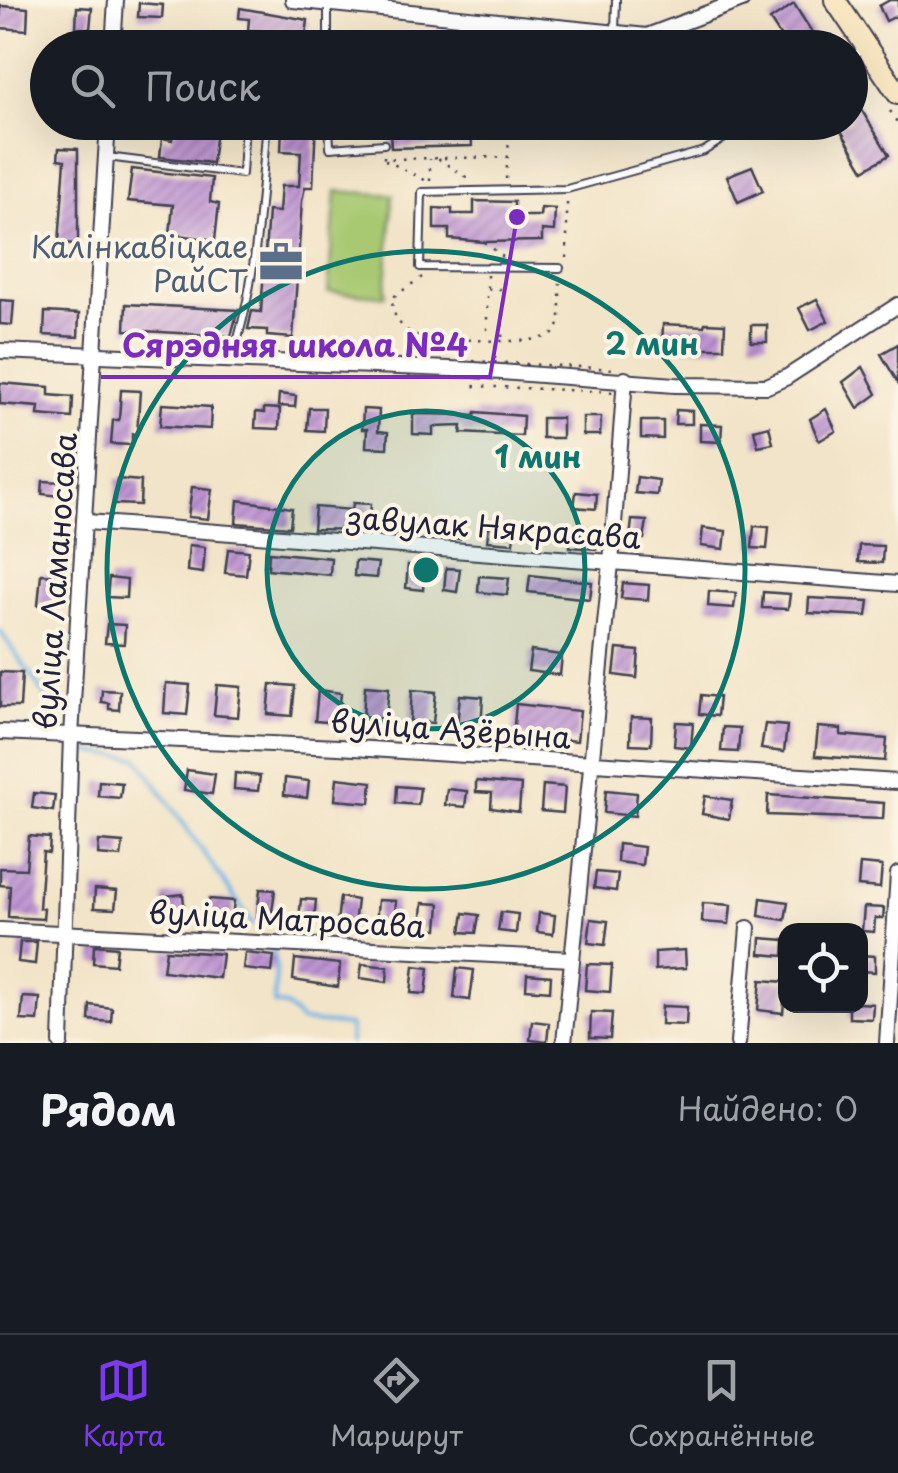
<!DOCTYPE html>
<html lang="ru">
<meta charset="utf-8">
<style>
:root{--surface:#171b24;--page:#242831;--text:#f1f3f6;--muted:#9ea1a6;--line:#363941;--accent:#7c3aed}
body{margin:0;font-family:"Playpen Sans",sans-serif;background:var(--page);color:var(--text)}
.controls{position:absolute;right:30px;bottom:30px;display:grid;overflow:hidden;border-radius:20px;box-shadow:0 10px 40px #0002}
.controls button{width:90px;height:90px;display:grid;place-items:center;padding:0;border:0;border-bottom:2px solid var(--line);background:var(--surface);color:var(--text);font:50px sans-serif}
.list{margin:0;padding:0;list-style:none}
h2{display:flex;justify-content:space-between;align-items:center;height:130px;margin:0;padding:0 40px;font-size:42px}
h2 small{font-size:32px;font-weight:400;color:var(--muted)}
.icon{flex:none;width:55px;height:55px;fill:none;stroke:currentColor;stroke-width:2;stroke-linecap:round;stroke-linejoin:round}
.map{position:relative;flex:none;width:898px;height:1043px;overflow:hidden}
.search{position:absolute;background:var(--surface);box-shadow:0 10px 40px #0002;left:30px;right:30px;top:30px;height:110px;display:flex;align-items:center;gap:25px;box-sizing:border-box;padding:0 35px;border-radius:55px;color:var(--muted);font-size:38px}
.sheet{height:290px;background:var(--surface)}
nav{display:flex;justify-content:space-around;align-items:center;box-sizing:border-box;height:140px;border-top:2px solid var(--line);background:var(--surface);font-size:28px;color:var(--muted)}
nav a{display:grid;justify-items:center;gap:5px}
nav .on{color:var(--accent)}
.map>svg:first-child{display:block}
</style>
<div class="map">
<svg width="898" height="1043" viewBox="0 0 898 1043">
<defs>
<pattern id="building-hatch" width="6" height="6" patternUnits="userSpaceOnUse" patternTransform="scale(2.5)"><rect width="6" height="6" fill="#be94d2"/><path d="M-1 1l2-2M0 6l6-6M5 7l2-2" fill="none" stroke="#9a78ac"/></pattern>
</defs>
<rect width="100%" height="100%" fill="#fcf5e5"/>
<filter id="ink" filterUnits="userSpaceOnUse"><feTurbulence type="fractalNoise" baseFrequency=".01" numOctaves="2"/><feDisplacementMap in="SourceGraphic" scale="20" xChannelSelector="R" yChannelSelector="G"/><feConvolveMatrix kernelMatrix="1 2 1 2 8 2 1 2 1" color-interpolation-filters="sRGB"/></filter>
<filter id="wash" filterUnits="userSpaceOnUse"><feTurbulence type="fractalNoise" baseFrequency=".0048" numOctaves="4" result="noise"/><feDisplacementMap in="SourceGraphic" scale="40" xChannelSelector="R" yChannelSelector="G"/><feGaussianBlur stdDeviation="2.25" result="paint"/><feColorMatrix in="noise" values="0 0 0 0 0 0 0 0 0 0 0 0 0 0 0 0 0 1.4 0 .05"/><feComposite in="paint" operator="in"/></filter>
<g filter="url(#wash)">
<rect width="100%" height="100%" fill="#f2e4c8"/>
<!-- pitch -->
<path fill="#a8c972" stroke="#657656" stroke-width="2.5" d="M336,191L393,195L385,296L328,292Z"/>
<g fill="none" stroke-linecap="round" stroke-linejoin="round">
<!-- stream -->
<g stroke="#6fb3e5" stroke-width="4">
<path d="M0,631L53,707"/>
<path d="M87,752L138,758L253,924"/>
<path d="M273,949L276,969L274,1004L286,1006L301,1021L350,1026V1043"/>
</g>
</g>
<g id="blocks">
<!-- building -->
<g fill="url(#building-hatch)">
<path d="M890,0H898V15L886,21L879,6Z"/>
<path d="M139,3L163,5L162,18L138,17Z"/>
<path d="M794,4L822,48H788L770,20Z"/>
<path d="M1,6L28,8L27,30L0,28Z"/>
<path d="M77,7L92,8L90,29L76,28Z"/>
<path d="M240,8L308,20L305,43L276,39L277,32L248,30L249,19L239,18Z"/>
<path d="M850,91L889,155L864,170L836,122H850Z"/>
<path d="M174,122H217L212,163L160,157L162,138L172,140Z"/>
<path d="M300,122H316L313,187H305L302,201L293,338L267,336V330L248,329L252,311L261,312L268,211L279,212L281,186H299L301,152L281,151L282,126L300,127Z"/>
<path d="M471,129L472,146L391,148L390,131Z"/>
<path d="M59,148L78,149V244L59,243L65,160L58,159Z"/>
<path d="M752,166L763,191L738,202L727,176Z"/>
<path d="M132,169L212,178L210,202L219,204L215,240L170,234L173,205L128,201Z"/>
<path d="M474,201L514,202V216H540L541,208L555,209L554,231L542,230V241L485,242L449,239V229H434V208L452,209V214H474Z"/>
<path d="M817,299L828,321L810,330L799,308Z"/>
<path d="M0,300L14,301L12,325L0,324Z"/>
<path d="M126,304L238,310L231,336L125,330Z"/>
<path d="M45,312L79,314L78,337L44,335Z"/>
<path d="M705,323L725,324L724,348H662L663,324L704,326Z"/>
<rect x="751" y="325" width="16" height="17"/>
<path d="M898,344V383L881,354Z"/>
<path d="M863,367L877,394L858,408L843,382Z"/>
<path d="M0,383L49,387V395L73,397L72,418L38,415L39,407L0,404Z"/>
<path d="M121,390L140,391L137,434H132V445L111,444L113,420H119Z"/>
<path d="M279,394L296,396L295,407L278,406Z"/>
<path d="M162,404L211,407L210,429L160,426Z"/>
<path d="M264,408L280,409L279,429L255,428L256,412L264,413Z"/>
<path d="M309,408H325L324,431L307,430Z"/>
<path d="M363,409L379,410L378,431L388,432L387,448L366,447L367,429H362Z"/>
<path d="M826,409L836,431L819,441L810,419Z"/>
<path d="M676,410L692,411V424H675Z"/>
<path d="M476,412L523,416L522,436L461,433L462,426L433,427V435L413,434V414L475,415Z"/>
<path d="M583,417H601L600,435H583Z"/>
<rect x="542" y="418" width="20" height="20"/>
<path d="M641,421H663V439L641,438Z"/>
<path d="M700,424L722,425L721,442L700,441Z"/>
<path d="M769,426L773,443L758,446L754,430Z"/>
<path d="M637,477L659,480L657,495L635,493Z"/>
<path d="M117,479L141,481L140,505L115,504Z"/>
<path d="M43,481L62,482L61,496L42,494Z"/>
<path d="M192,487L212,489L208,519L188,517Z"/>
<path d="M576,492L597,494L596,509L574,507Z"/>
<path d="M238,500L292,508L290,527L236,523Z"/>
<path d="M353,503L371,504L369,530L313,529L315,507L352,510Z"/>
<path d="M393,518L414,519L413,535L392,534Z"/>
<path d="M632,520L647,521L644,539L630,538Z"/>
<path d="M441,521L462,523L460,539L440,537Z"/>
<path d="M489,526L515,528L513,543L487,541Z"/>
<path d="M754,526L769,527L767,549L752,548Z"/>
<path d="M703,528L726,531L724,549L701,546Z"/>
<path d="M571,532L597,534L596,549L570,547Z"/>
<path d="M189,545L205,547L203,573L187,571Z"/>
<path d="M859,545L883,546L882,563L858,562Z"/>
<path d="M228,549L249,551L246,575L225,573Z"/>
<path d="M269,552L331,558L330,575L268,569Z"/>
<path d="M355,561L378,563L376,578L354,576Z"/>
<path d="M408,565L425,567L423,590L406,588Z"/>
<path d="M446,568L460,569L457,592L444,590Z"/>
<path d="M41,574L59,575L57,606L38,605Z"/>
<path d="M530,575L592,582L590,599L528,592Z"/>
<path d="M479,576L509,578L507,595L478,592Z"/>
<path d="M109,578L127,580L126,598L107,597Z"/>
<path d="M623,583L649,585L648,600L621,598Z"/>
<path d="M709,591L736,593L734,608L708,606Z"/>
<path d="M763,592L790,594L788,609L762,608Z"/>
<path d="M809,598L869,601L867,616L808,613Z"/>
<path d="M107,624L125,625L124,644L105,643Z"/>
<path d="M617,649L639,651L637,678L614,675Z"/>
<path d="M531,651L562,655L560,675L528,671Z"/>
<path d="M0,672L22,673L20,707H0Z"/>
<path d="M166,683L190,685L187,715L164,713Z"/>
<path d="M271,684L295,686L292,716L268,714Z"/>
<path d="M217,685L241,687L238,717L214,715Z"/>
<path d="M365,686L389,688L386,719L363,717Z"/>
<path d="M102,690L120,691L119,710L109,709V703L101,702Z"/>
<path d="M318,690L341,693L338,723L315,721Z"/>
<path d="M412,690L436,692L433,723L410,721Z"/>
<path d="M460,695L483,697L481,728L457,726Z"/>
<path d="M701,695L719,697L717,716L699,714Z"/>
<path d="M516,704L580,711L577,741L513,735Z"/>
<path d="M631,717L652,718L651,745L630,744Z"/>
<path d="M676,722L693,723L691,748L674,746Z"/>
<path d="M765,724L787,726L784,752L761,749Z"/>
<path d="M723,727L740,728L738,752L721,751Z"/>
<path d="M818,727L841,729V735L887,739L885,761L815,756Z"/>
<path d="M187,770L215,774L212,794L184,790Z"/>
<path d="M235,773L260,776L258,791L234,789Z"/>
<path d="M285,778L309,781L307,798L284,795Z"/>
<path d="M337,778L372,782L370,803L335,800Z"/>
<path d="M99,781L122,783L120,798L98,796Z"/>
<path d="M476,781L521,785L519,812L491,808L492,793L476,792Z"/>
<path d="M543,785L565,787L563,813L541,811Z"/>
<path d="M397,786L420,788L418,805L396,803Z"/>
<path d="M447,789L467,791L465,807L445,805Z"/>
<path d="M606,790L637,793L635,816L604,813Z"/>
<path d="M34,793L55,795L53,811L32,808Z"/>
<path d="M768,795L884,803L883,819L767,815Z"/>
<path d="M705,796L732,800L729,819L702,814Z"/>
<path d="M29,836L50,838L49,853L43,852L39,908L44,909L43,919L8,917L10,886L0,885V868L26,869Z"/>
<path d="M99,841L123,843L121,857L98,855Z"/>
<path d="M618,844L644,847L642,865L617,862Z"/>
<path d="M860,864L882,866L880,888L858,886Z"/>
<path d="M596,872L618,874L616,891L594,888Z"/>
<path d="M95,889L117,891L115,909L94,908Z"/>
<path d="M260,889L275,890L271,919L257,917Z"/>
<path d="M183,894L185,916L165,918L163,896Z"/>
<path d="M340,897L357,900L354,925L337,923Z"/>
<path d="M761,898L788,902L785,920L759,916Z"/>
<path d="M209,899L234,901L232,918L207,916Z"/>
<path d="M301,899L316,900L314,922L299,920Z"/>
<path d="M378,900L396,901L394,926L376,924Z"/>
<path d="M423,903L440,904L438,929L421,928Z"/>
<path d="M703,903L731,905L729,924L702,922Z"/>
<path d="M864,907L884,908L883,918H875L874,932L862,931Z"/>
<path d="M501,912L518,914L516,933L498,931Z"/>
<path d="M464,913L479,915L476,933L461,932Z"/>
<path d="M539,913L555,915L553,934L537,932Z"/>
<path d="M591,919L608,921L605,945L588,943Z"/>
<path d="M761,938L785,940L784,956L760,954Z"/>
<path d="M20,942H37L35,964L18,962Z"/>
<path d="M94,945L117,947L115,965L93,963Z"/>
<path d="M166,950L222,954L219,978L163,971Z"/>
<path d="M685,950L686,968L655,970V952Z"/>
<path d="M245,953L274,956L272,972L243,969Z"/>
<path d="M860,955L875,956V972L860,971Z"/>
<path d="M295,959L340,964L338,987L293,980Z"/>
<path d="M362,964L388,967L387,982L360,978Z"/>
<path d="M587,964L612,965L610,992L585,990Z"/>
<path d="M414,966L429,968L426,994L411,993Z"/>
<path d="M457,968L474,970L470,1000L454,998Z"/>
<path d="M527,974L551,976L550,991L526,989Z"/>
<path d="M761,980L786,982L783,1013L758,1010Z"/>
<path d="M23,997L40,998L38,1021L21,1020Z"/>
<path d="M860,1003L873,1004L872,1019L849,1018V1006Z"/>
<path d="M90,1005L112,1008L111,1022L89,1020Z"/>
<path d="M662,1006L687,1007L686,1025L661,1024Z"/>
<path d="M591,1012L612,1013L610,1039L590,1038Z"/>
<path d="M532,1021L549,1023L547,1042L530,1040Z"/>
</g>
</g>
</g>
<g filter="url(#ink)">
<use href="#blocks" fill-opacity="0" stroke="#413f50" stroke-width="2.5"/>
<g fill="none" stroke-linecap="round" stroke-linejoin="round">
<!-- service casing -->
<g stroke="#413f50" stroke-width="10">
<g id="service">
<path d="M328,4V48"/>
<path d="M615,32L616,0"/>
<path d="M850,59L861,50"/>
<path d="M329,122L330,148L384,144"/>
<path d="M107,157L242,174L245,122"/>
<path d="M560,268L420,267L422,192L567,189L704,151L750,122"/>
<path d="M232,358C257,283 260,201 267,122"/>
</g>
</g>
<!-- minor casing -->
<g stroke="#413f50" stroke-width="18">
<g id="minor">
<path d="M293,0L647,36L742,0"/>
<path d="M113,48L116,0"/>
<path d="M0,351L474,370L675,385L767,386L787,377L898,305"/>
<path d="M87,522L898,584"/>
<path d="M0,732L338,747L898,782"/>
<path d="M0,930L572,959"/>
<path d="M61,1043L71,736L108,122"/>
<path d="M564,1043L611,563L625,379"/>
<path d="M738,1043L748,928"/>
<path d="M887,1043L898,874"/>
</g>
</g>
<!-- secondary casing -->
<g stroke="#413f50" stroke-width="24">
<path id="secondary" d="M835,0L898,94"/>
</g>
<!-- path -->
<g stroke="#413f50" stroke-width="2.5" stroke-dasharray="2.5 8" stroke-linecap="butt">
<path d="M890,111L898,122"/>
<path d="M384,156V159L507,157"/>
<path d="M438,159L473,181"/>
<path d="M385,160L427,181"/>
<path d="M506,179L510,126"/>
<path d="M430,181V159"/>
<path d="M485,242L503,257"/>
<path d="M567,258V201"/>
<path d="M487,275V337"/>
<path d="M422,277L392,298C392,317 401,330 419,336C448,337 536,349 556,332L560,322V279"/>
<path d="M488,289H504"/>
<path d="M502,337L504,280"/>
<path d="M495,359L496,342"/>
<path d="M473,361L616,369L614,392L473,386Z"/>
</g>
<!-- service -->
<use href="#service" stroke="#fff" stroke-width="6"/>
<!-- minor -->
<use href="#minor" stroke="#fff" stroke-width="14"/>
<!-- secondary -->
<use href="#secondary" stroke="#f9e7c3" stroke-width="20"/>
</g>
</g>
<!-- distance rings -->
<circle cx="426" cy="570" r="159" fill="#0f766e" fill-opacity=".12"/>
<g fill="none" stroke="#0f766e" stroke-width="5">
<circle cx="426" cy="570" r="159"/>
<circle cx="426" cy="570" r="319"/>
</g>
<!-- icons -->
<defs>
<g id="office-bare" transform="scale(3.45)"><path d="M-6-3h4V-5.5h4V-3h4V5H-6ZM-1-4.5V-3h2v-1.5ZM-6 0V1H6V0Z" fill="#5c6f8a" stroke="#fcf5e5" stroke-width="2.5" paint-order="stroke"/></g>
</defs>
<g fill-rule="evenodd">
<use href="#office-bare" x="281" y="262"/>
</g>
<g text-anchor="middle" dominant-baseline="central" stroke-width="8" stroke-linejoin="round" paint-order="stroke">
<!-- service labels -->
<g font-size="30" fill="#4e5e75" stroke="#fcf5e5" text-anchor="end">
<text x="248" y="245">Калінкавіцкае<tspan x="248" dy="34">РайСТ</tspan></text>
</g>
<!-- street labels -->
<g font-size="30" fill="#22223b" stroke="#fcf5e5">
<text transform="translate(494 526) rotate(4)">завулак Някрасава</text>
<text transform="translate(54 581) rotate(-86)">вуліца Ламаносава</text>
<text transform="translate(451 728) rotate(4)">вуліца Азёрына</text>
<text transform="translate(287 918) rotate(3)">вуліца Матросава</text>
</g>
</g>
<circle cx="426" cy="570" r="15" fill="#0f766e" stroke="#fcf5e5" stroke-width="5"/>
<g font-size="30" text-anchor="middle" font-weight="bold" fill="#0f766e" stroke="#fcf5e5" stroke-width="8" stroke-linejoin="round" paint-order="stroke">
<text x="652" y="355">2 мин</text>
<text x="538" y="468">1 мин</text>
</g>
<!-- callouts -->
<path fill="none" stroke="#7b2cbf" stroke-width="4" d="M517 217L490 377H101"/>
<circle fill="#7b2cbf" stroke="#fcf5e5" stroke-width="4" cx="517" cy="217" r="10"/>
<g font-size="32" text-anchor="middle" font-weight="bold" fill="#7b2cbf" stroke="#fcf5e5" stroke-width="8" stroke-linejoin="round" paint-order="stroke">
<text x="295" y="357">Сярэдняя школа №4</text>
</g>
</svg>
<div class="controls">
<button><svg class="icon" aria-label="locate" viewBox="0 0 24 24"><circle cx="12" cy="12" r="6"/><path d="M12 2v4M12 18v4M2 12h4M18 12h4"/></svg></button>
</div>
<div class="search"><svg class="icon" aria-label="search" viewBox="0 0 24 24"><circle cx="10" cy="10" r="6"/><path d="M15 15l6 6"/></svg>Поиск</div>
</div>
<section class="sheet">
<h2>Рядом<small>Найдено: 0</small></h2>
<ul class="list">
</ul>
</section>
<nav>
<a class="on"><svg class="icon" aria-label="map" viewBox="0 0 24 24"><path d="M3 6l6-2 6 2 6-2v14l-6 2-6-2-6 2zM9 4v14M15 6v14"/></svg>Карта</a>
<a><svg class="icon" aria-label="directions" viewBox="0 0 24 24"><path d="M12 3l9 9-9 9-9-9zM9 14v-3h6M13 9l2 2-2 2"/></svg>Маршрут</a>
<a><svg class="icon" aria-label="saved" viewBox="0 0 24 24"><path d="M7 4h10v16l-5-4-5 4z"/></svg>Сохранённые</a>
</nav>
